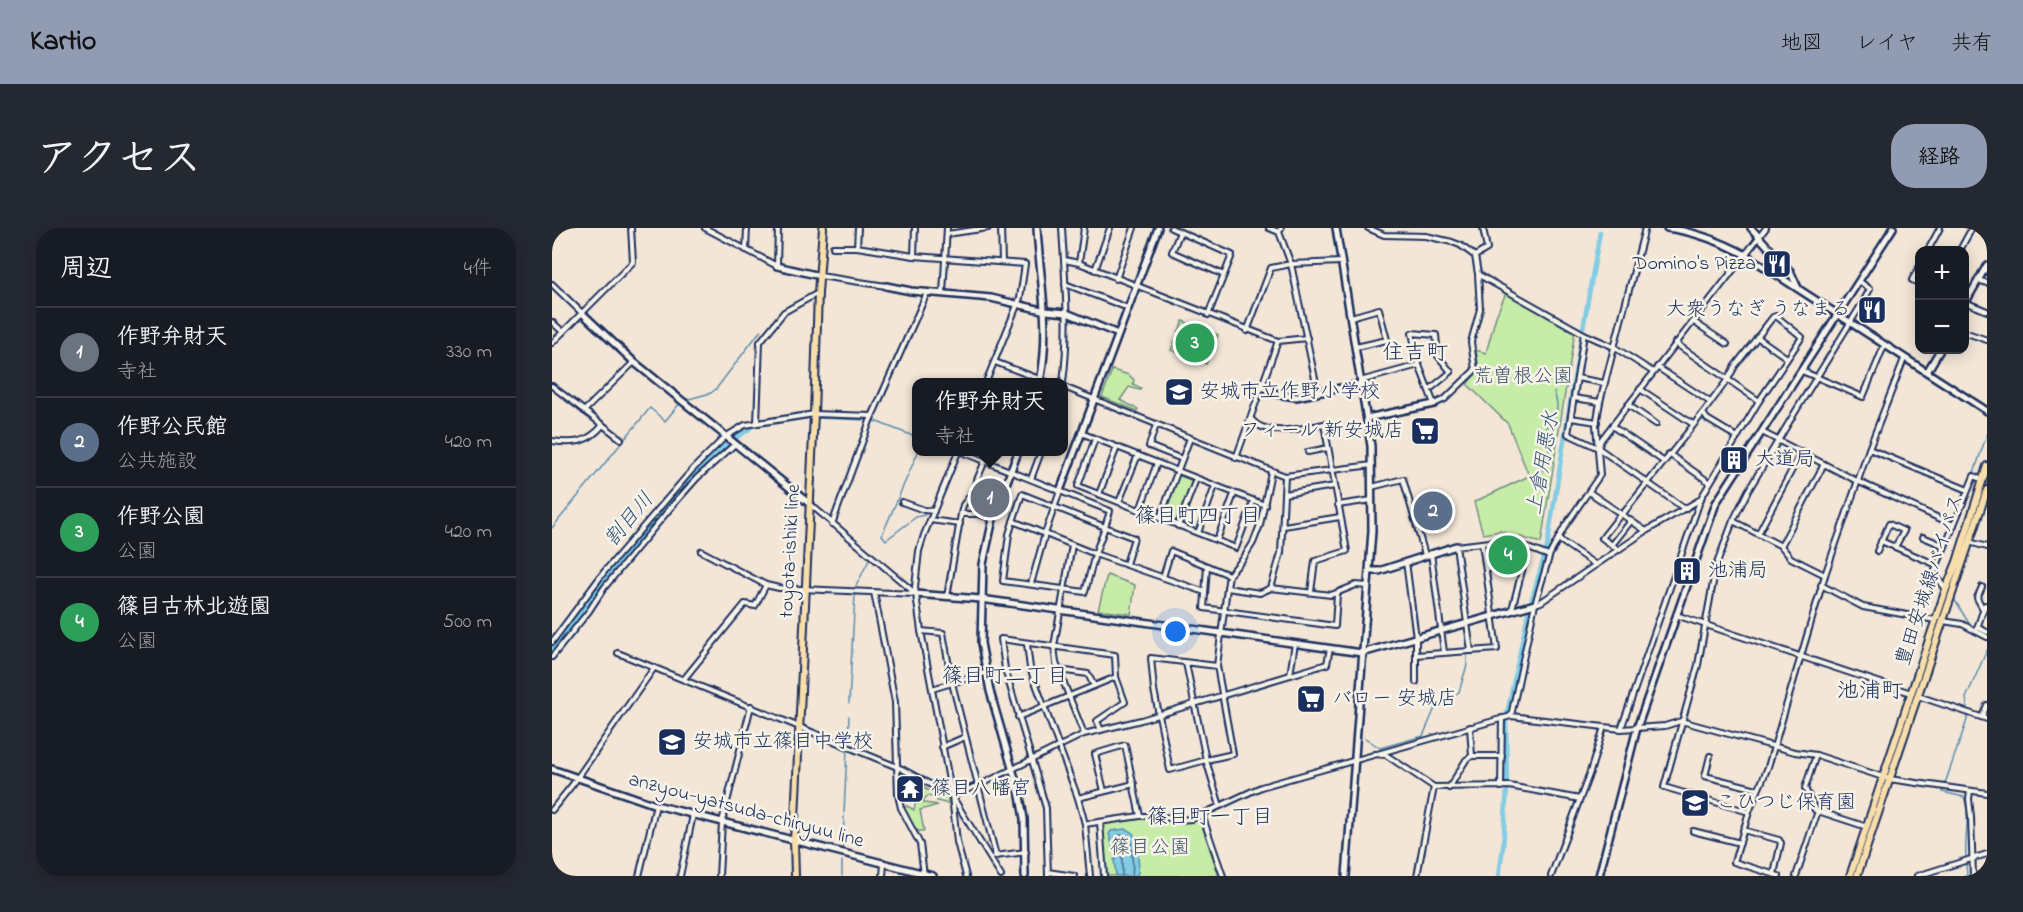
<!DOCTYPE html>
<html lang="ja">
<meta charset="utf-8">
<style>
:root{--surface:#171b24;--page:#242831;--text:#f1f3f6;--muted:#9ea1a6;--line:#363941;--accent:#919bb2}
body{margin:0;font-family:"Indie Flower","Klee One",sans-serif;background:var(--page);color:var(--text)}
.controls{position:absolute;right:18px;top:18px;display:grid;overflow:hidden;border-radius:12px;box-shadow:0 3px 15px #0003}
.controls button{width:54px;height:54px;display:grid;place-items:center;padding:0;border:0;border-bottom:2px solid var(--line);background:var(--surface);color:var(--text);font:30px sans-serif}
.you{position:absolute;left:624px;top:404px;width:21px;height:21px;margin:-15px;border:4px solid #fff;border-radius:50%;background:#1a73e8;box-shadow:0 0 0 9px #1a73e833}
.badge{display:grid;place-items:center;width:39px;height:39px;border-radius:50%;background:var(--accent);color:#fff;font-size:20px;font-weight:700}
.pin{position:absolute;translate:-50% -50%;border:3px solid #fff;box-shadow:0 2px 6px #0006}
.popup{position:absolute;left:360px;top:150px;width:156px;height:78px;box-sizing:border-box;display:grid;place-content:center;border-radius:12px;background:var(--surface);filter:drop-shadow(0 2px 4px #0005);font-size:20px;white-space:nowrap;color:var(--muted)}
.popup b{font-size:22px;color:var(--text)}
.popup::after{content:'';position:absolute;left:50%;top:100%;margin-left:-12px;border:12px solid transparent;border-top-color:var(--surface)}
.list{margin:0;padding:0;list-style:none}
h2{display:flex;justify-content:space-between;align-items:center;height:78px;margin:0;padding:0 24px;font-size:26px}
h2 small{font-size:20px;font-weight:400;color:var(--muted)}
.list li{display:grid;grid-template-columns:39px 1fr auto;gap:18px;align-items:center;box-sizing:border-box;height:90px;padding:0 24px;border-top:2px solid var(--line)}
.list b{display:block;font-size:22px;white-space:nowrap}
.list p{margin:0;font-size:20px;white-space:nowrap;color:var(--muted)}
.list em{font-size:20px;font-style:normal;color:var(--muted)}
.map{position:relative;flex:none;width:1435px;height:648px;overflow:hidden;border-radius:24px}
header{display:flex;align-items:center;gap:36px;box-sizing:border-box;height:84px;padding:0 30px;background:var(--accent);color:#111}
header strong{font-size:28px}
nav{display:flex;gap:33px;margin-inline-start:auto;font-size:21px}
.intro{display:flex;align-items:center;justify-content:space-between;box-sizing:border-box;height:144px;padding:0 36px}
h1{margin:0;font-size:42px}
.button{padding:15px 27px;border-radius:24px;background:var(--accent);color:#111;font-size:21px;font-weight:700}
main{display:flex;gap:36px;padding:0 36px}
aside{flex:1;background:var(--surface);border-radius:24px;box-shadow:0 3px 15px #0003}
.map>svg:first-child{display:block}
</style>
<header>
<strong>Kartio</strong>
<nav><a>地図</a><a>レイヤ</a><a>共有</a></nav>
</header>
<div class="intro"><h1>アクセス</h1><a class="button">経路</a></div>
<main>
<aside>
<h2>周辺<small>4件</small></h2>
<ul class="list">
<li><span class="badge" style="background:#6b7280">1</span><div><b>作野弁財天</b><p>寺社</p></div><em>330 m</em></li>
<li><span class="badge" style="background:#5c6f8a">2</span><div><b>作野公民館</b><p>公共施設</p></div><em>420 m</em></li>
<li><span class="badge" style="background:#2e9e5b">3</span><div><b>作野公園</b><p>公園</p></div><em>420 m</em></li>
<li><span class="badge" style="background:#2e9e5b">4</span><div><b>篠目古林北遊園</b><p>公園</p></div><em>500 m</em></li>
</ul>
</aside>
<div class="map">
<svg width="1435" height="648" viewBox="0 0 1435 648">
<rect width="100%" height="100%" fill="#f3e6d7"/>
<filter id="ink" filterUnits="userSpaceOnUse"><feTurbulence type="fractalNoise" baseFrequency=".0167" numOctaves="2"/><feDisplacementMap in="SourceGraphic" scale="12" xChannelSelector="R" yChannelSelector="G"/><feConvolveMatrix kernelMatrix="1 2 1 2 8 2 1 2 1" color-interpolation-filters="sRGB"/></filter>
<g filter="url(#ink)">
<!-- green -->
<g fill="#c6eca7" stroke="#708e82" stroke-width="1.5">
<path d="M954,65L1023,103L989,315L948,303L931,306L922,274L977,248L956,196L915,156L927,142L924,122L934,125L944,88Z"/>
<path d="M631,93L666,107L654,136L619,122Z"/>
<path d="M560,142L577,147L582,152L581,156L589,160L588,162L577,159L568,172L586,181L585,183L550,169Z"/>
<path d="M626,247L641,253L625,295L611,288Z"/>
<path d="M555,347L583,357L579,386L546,382Z"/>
<path d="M350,544L372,556V560C380,565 388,565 396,569V576L385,573L384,570L376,568L372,571V575L386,577L368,582L372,603H366L360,597L352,580L355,578L362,582C365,572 365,561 361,552L353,553V566L349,567Z"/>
<path d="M590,590L631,594L648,591L667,648H554L549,597L551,595Z"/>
</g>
<!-- water -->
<path fill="#83cce3" stroke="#598dae" stroke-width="1.5" d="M573,601C585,605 583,610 585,620C586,631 588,634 586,645L583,648H564L562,632L564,631L557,606L559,603Z"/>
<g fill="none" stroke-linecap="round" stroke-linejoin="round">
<!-- shore -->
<path stroke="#456e93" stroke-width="1.5" d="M570,648V630L565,610L567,607L576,608L579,611C579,625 582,635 580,648"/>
<!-- stream -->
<g stroke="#598dae" stroke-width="1.5">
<path d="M133,172L159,165L164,161L209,102"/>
<path d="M264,190L316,192"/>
<path d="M320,192L364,209"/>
<path d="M196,200L259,190"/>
<path d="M366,224L330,307L334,312L364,289L373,287"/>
<path d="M990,243L994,241C996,233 999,225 997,217C997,212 994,208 994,203C994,188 1012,193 1002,164"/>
<path d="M1421,248L1435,206"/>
<path d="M0,300L98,180L113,193L129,174"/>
<path d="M1393,356L1385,344L1397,314"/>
<path d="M303,360L318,330"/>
<path d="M1402,371L1418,397L1424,400"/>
<path d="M297,475L303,366"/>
<path d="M813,510L828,520L871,508L883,480L907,464L915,437V427"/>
<path d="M296,515L297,488"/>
<path d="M292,585L295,521"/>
<path d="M291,619L292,588"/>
<path d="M1414,630C1412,610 1419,588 1412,569L1390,564L1414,495L1416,488L1414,470L1435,422"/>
<path d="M1414,635L1415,648"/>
<path d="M290,648V633"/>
</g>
<!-- canal -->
<path stroke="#83cce3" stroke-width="4.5" d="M947,648L951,619L955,560L954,490L977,381L995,319L1021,157L1048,4"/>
<!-- river -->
<path stroke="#83cce3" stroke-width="8" d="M0,421L39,372L61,341L140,247L181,210L196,200"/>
<!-- street casing -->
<g stroke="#1b2f5e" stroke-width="8">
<g id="street">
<path d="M153,0L225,38L226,0"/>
<path d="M449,0L450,34"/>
<path d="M510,0C513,52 518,103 511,154"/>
<path d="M619,0L680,27L656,87"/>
<path d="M717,0L727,4"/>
<path d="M729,0L727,4L739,36L766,165"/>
<path d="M816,0L832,7L874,8L900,14L908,17L923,28L926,46L928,81L919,114L923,142L893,171L882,176L867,137L860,105L884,107L886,128L899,144L877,162"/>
<path d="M628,4L620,24L672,47"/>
<path d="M395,6L436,0"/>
<path d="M281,19H305L362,28L473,36L468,70L434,154"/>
<path d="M305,19L306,0"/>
<path d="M194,22L195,0"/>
<path d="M1376,22L1388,0"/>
<path d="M1408,22L1420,0"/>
<path d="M362,28L363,0"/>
<path d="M923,28L935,21L931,0"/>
<path d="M512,32L527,35L726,113L755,110"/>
<path d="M527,35L532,0"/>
<path d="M1368,38L1360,52L1368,56"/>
<path d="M543,42L558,0"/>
<path d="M927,47L1032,106L1062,119L1101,144"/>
<path d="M268,48L334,58"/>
<path d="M564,51L582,0"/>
<path d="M1426,52L1435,55"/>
<path d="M0,56L30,85"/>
<path d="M513,56L576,80"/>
<path d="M391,65L395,0"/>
<path d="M1413,74L1435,83"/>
<path d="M799,89L827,81L835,112L804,119"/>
<path d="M0,94L11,104"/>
<path d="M1142,94L1175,116"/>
<path d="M695,103L719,40L739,36L789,34"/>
<path d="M1412,104L1435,112"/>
<path d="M1032,106L1016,206L1046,220L1133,281"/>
<path d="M1205,109L1235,130"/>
<path d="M0,115L81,34L79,0"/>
<path d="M1123,115L1207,173"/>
<path d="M443,134L495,154"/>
<path d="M1105,139L1158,174"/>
<path d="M1250,143L1311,169L1332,118"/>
<path d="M1025,150L1052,155"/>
<path d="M808,153L867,137"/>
<path d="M0,158L69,211"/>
<path d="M512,159L733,248L820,237"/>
<path d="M1088,161L1141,196"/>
<path d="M1022,170L1048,174"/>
<path d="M1076,177L1104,196"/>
<path d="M32,183L82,134"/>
<path d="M1151,185L1155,191L1185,209"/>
<path d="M1019,190L1045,194"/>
<path d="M699,191C714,210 751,200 772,196L795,323L763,333L759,364"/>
<path d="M205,195L208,114L232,84L266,65"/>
<path d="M604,197L597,218L630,231"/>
<path d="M1060,198L1111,233"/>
<path d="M1210,204L1305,253L1402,297"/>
<path d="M529,205L713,277"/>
<path d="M543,211L526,258L684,320L701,274"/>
<path d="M0,213C22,216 36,215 51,197"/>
<path d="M1047,218L1049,212L1214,0"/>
<path d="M1317,221L1416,262"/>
<path d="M406,224L372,307L367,323L363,359L369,403L400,568L405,614L414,648"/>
<path d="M410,224L558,283L553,299L470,266L457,306L451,353L533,364L543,326L553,299L582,310L574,336"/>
<path d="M756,224L776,220"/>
<path d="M1117,226L1157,254"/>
<path d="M684,230L726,113"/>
<path d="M479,251L489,224"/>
<path d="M820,259L851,251L873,327"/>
<path d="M1037,264L1069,286"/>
<path d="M547,266L565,219"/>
<path d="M732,266L783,258"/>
<path d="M350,274L372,282L382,283"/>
<path d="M567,274L586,227"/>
<path d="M259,277L363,365"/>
<path d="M786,277L820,272"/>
<path d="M588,282L605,235"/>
<path d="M409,286L411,277L418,268L433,233"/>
<path d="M608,290L638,210"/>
<path d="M378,292L408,296"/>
<path d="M461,293L543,326L653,364"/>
<path d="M1181,293L1229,318L1239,330L1273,347"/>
<path d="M280,296L318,193L375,65"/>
<path d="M626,298L644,251"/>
<path d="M732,298L788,289"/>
<path d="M646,305L663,258"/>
<path d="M1206,306L1250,223"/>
<path d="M1371,309L1393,318"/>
<path d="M1006,311L1044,337"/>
<path d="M665,312L682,266"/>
<path d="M1329,313L1385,337"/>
<path d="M1417,314L1435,319"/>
<path d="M520,317L502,418L504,435L532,506"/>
<path d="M1060,317L1079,293"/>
<path d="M1229,318L1272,236"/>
<path d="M1067,322L1050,310L1069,286L1094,303"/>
<path d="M149,323L214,357L227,360L363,366"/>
<path d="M1325,323L1337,296L1352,303L1343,319"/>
<path d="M879,325L892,424"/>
<path d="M854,334L864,410V427L945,421L930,315"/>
<path d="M655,338L652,380L783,398L785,366"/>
<path d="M934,341L954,338L950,313"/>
<path d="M611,349L619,323L677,347"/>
<path d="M479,356L493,306L508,263"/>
<path d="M1269,357L1311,379L1383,392"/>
<path d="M1430,359L1425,370L1431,381"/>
<path d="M675,360L708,365L719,360L779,367L804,357L816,358"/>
<path d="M719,360L729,325L733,248"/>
<path d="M1393,360L1382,345L1422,248L1430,252"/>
<path d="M322,364L343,474L346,567L349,580L368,616L372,647"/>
<path d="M395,369L409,286H426L441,291"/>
<path d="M983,376L989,374L1094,303L1149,271"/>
<path d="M960,381L976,320"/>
<path d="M1124,387L1359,465"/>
<path d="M1391,393L1410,396L1435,409"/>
<path d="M1425,399L1435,404"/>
<path d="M369,403L391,405L400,455L444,628"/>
<path d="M1424,403L1433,377L1435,378"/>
<path d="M0,414L52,344L140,242L173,209L193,197L262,186L320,188"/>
<path d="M475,416L478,440L526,570L533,596L538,648"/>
<path d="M919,423L904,318L955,312L997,328"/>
<path d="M66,425L321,529L350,541L400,568L449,648"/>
<path d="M864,427V454"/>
<path d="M0,429L37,383L52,360L121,277L145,250L182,217"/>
<path d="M634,435L654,532L618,542L602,462L599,430L665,438"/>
<path d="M507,442L536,446L542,458"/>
<path d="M738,447L743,415"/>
<path d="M132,451L193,376L203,378L214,357"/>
<path d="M380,461L433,445"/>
<path d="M1366,468L1435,491"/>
<path d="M959,488L983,376L998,326L1013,298L1048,247L1044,197L1048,174L1093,0"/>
<path d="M466,489L564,449"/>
<path d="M1430,489L1435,477"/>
<path d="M1069,501L1149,270L1207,173L1250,109L1224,88L1221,89L1183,138L1176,151L1151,185L1070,287"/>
<path d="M390,519L413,509"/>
<path d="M823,526L834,527L882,559L957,558L1028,571"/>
<path d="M1264,527L1253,560L1263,582L1315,599"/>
<path d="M920,528H950"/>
<path d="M1158,528L1153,548L1205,561"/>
<path d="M949,559L950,490"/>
<path d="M897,560L914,532L920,528L918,499"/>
<path d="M552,563L543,526L573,517L588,588"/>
<path d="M1418,563L1417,571L1419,589L1421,648"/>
<path d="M400,568L434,554L532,506L589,492L775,436L778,420"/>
<path d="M526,570L582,556"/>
<path d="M668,578L654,532L681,526L665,438L675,360L677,347L691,331L701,315L708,297L719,244"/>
<path d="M0,582L21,556L102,440"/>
<path d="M1197,584L1112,559L1146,437L1164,338L1181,293L1196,263L1245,181L1311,74L1318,61L1307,53"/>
<path d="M650,587L671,648"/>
<path d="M548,594L552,648"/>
<path d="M533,596L588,588H608L626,592L640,591L709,559L959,488L1069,501L1113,498L1129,493L1243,524L1264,527L1337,551L1435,565"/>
<path d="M1191,602L1227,612L1229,615L1222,646"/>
<path d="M1141,603L1188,615"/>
<path d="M443,628L474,624"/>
<path d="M496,644L522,648"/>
<path d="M87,648L104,577"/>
<path d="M128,648L141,587"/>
<path d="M167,648L170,594L199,478"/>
<path d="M331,648L332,636"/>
<path d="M496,648L494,580L453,441L449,411L563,427L564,449L573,474L545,493L549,502"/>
<path d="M865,648L882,559"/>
<path d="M999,648L1038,544L1052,499"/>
<path d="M1227,648L1182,634L1197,584L1216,539L1273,347L1317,221L1352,131"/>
<path d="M1244,648L1266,583"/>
<path d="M1365,648L1435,626"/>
</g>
</g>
<!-- secondary casing -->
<g stroke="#1b2f5e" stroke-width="10">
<g id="secondary">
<path d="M485,0C488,54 499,100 488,154"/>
<path d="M784,0L819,218L820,303L794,648"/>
<path d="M1115,0C1144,4 1168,13 1194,27L1435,183"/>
<path d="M1199,0L1238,43L1246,60"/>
<path d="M225,38L268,48"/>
<path d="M334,58L359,63L439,70L494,83L515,85L566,106"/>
<path d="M1412,77L1435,37"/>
<path d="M30,85L82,134L259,277"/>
<path d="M1375,144L1388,122"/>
<path d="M710,159L725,166L744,169L809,156"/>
<path d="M815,190L882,176"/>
<path d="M466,224L441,291L431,336L429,415L438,463L468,568L472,591L473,648"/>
<path d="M508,263L606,0"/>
<path d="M817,343H827L904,318"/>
<path d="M363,366L429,371L810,425L983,376"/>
<path d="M0,541L104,577L381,648"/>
<path d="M1047,648L1085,500L1164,275L1341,0"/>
</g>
</g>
<!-- primary casing -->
<g stroke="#1b2f5e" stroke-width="10">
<g id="primary">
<path d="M243,648L242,612L262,186L266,65L271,0"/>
<path d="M1298,648L1394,361L1405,334L1435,238"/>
<path d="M1305,648L1435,262"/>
</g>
</g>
<!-- street -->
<use href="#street" stroke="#f7f3e8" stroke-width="4"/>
<!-- secondary -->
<use href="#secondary" stroke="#f7f3e8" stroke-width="5"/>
<!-- primary -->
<use href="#primary" stroke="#f8deab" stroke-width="6"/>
</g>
</g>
<!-- icons -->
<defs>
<g id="restaurant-square" transform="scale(1.5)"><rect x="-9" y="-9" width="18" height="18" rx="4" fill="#1b2f5e" stroke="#f7f3e8"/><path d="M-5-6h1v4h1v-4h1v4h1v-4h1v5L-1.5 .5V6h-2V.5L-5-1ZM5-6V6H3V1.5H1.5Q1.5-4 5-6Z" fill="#fff"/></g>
<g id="school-square" transform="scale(1.5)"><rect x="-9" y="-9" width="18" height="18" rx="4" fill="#1b2f5e" stroke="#f7f3e8"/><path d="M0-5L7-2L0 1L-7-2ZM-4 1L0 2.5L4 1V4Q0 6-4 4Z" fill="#fff"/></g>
<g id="supermarket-square" transform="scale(1.5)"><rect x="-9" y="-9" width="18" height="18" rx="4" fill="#1b2f5e" stroke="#f7f3e8"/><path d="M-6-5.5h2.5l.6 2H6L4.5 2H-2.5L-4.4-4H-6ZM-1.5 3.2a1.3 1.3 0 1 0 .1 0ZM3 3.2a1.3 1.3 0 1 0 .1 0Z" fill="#fff"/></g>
<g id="building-square" transform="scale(1.5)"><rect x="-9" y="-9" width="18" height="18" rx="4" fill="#1b2f5e" stroke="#f7f3e8"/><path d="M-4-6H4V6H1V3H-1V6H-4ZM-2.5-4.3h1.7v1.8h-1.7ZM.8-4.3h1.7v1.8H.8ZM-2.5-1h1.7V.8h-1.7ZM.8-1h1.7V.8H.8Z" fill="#fff"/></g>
<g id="temple-square" transform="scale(1.5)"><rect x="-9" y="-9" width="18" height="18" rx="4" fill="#1b2f5e" stroke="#f7f3e8"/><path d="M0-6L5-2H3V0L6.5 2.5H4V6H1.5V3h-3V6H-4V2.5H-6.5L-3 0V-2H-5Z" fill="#fff"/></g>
</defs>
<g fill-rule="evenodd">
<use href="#restaurant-square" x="1225" y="36"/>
<use href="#restaurant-square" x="1320" y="82"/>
<use href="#school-square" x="627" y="164"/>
<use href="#supermarket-square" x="873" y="203"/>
<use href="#building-square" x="1182" y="232"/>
<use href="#building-square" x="1135" y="343"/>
<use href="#supermarket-square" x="759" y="471"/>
<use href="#school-square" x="120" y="514"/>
<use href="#temple-square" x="358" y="561"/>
<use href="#school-square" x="1143" y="575"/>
</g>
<g text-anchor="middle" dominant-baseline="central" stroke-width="5" stroke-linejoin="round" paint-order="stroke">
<!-- poi labels -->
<g font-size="20" fill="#1b2f5e" stroke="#f7f3e8" text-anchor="start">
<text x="1204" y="36" text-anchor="end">Domino's Pizza</text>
<text x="1299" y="82" text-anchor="end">大衆うなぎ うなまる</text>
<text x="648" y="164">安城市立作野小学校</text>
<text x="852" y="203" text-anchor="end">フィール 新安城店</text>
<text x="1203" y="232">大道局</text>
<text x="1156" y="343">池浦局</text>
<text x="780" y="471">バロー 安城店</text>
<text x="141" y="514">安城市立篠目中学校</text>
<text x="379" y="561">篠目八幡宮</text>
<text x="1164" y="575">こひつじ保育園</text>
</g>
<!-- park labels -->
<g font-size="20" fill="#3d556d" stroke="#f7f3e8">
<text x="971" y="149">荒曽根公園</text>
<text x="598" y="620">篠目公園</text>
</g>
<!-- street labels -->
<g font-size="20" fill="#1b2f5e" stroke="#f7f3e8">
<text transform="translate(239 323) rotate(-87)">toyota-ishiki line</text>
<text transform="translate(1379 352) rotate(-72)">豊田安城線バイパス</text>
<text transform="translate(194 583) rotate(15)">anzyou-yatsuda-chiryuu line</text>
</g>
<!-- water labels -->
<g font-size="21" font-style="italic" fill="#35567f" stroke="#f7f3e8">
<text transform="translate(992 235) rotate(-80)">上倉用悪水</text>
<text transform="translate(78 292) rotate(-50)">割目川</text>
</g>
<!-- neighbourhood labels -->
<g font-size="21" fill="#1b2f5e" stroke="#f7f3e8">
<text x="646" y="289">篠目町四丁目</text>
<text x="453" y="449">篠目町二丁目</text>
<text x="658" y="590">篠目町一丁目</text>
</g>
<!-- quarter labels -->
<g font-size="22" fill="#1b2f5e" stroke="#f7f3e8">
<text x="863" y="126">住吉町</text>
<text x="1318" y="464">池浦町</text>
</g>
</g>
</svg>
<div class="controls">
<button>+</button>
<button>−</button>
</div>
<div class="you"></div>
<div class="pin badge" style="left:438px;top:270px;background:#6b7280">1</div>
<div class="popup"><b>作野弁財天</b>寺社</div>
<div class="pin badge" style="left:881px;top:283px;background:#5c6f8a">2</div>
<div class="pin badge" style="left:643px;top:115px;background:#2e9e5b">3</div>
<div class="pin badge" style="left:956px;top:327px;background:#2e9e5b">4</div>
</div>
</main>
